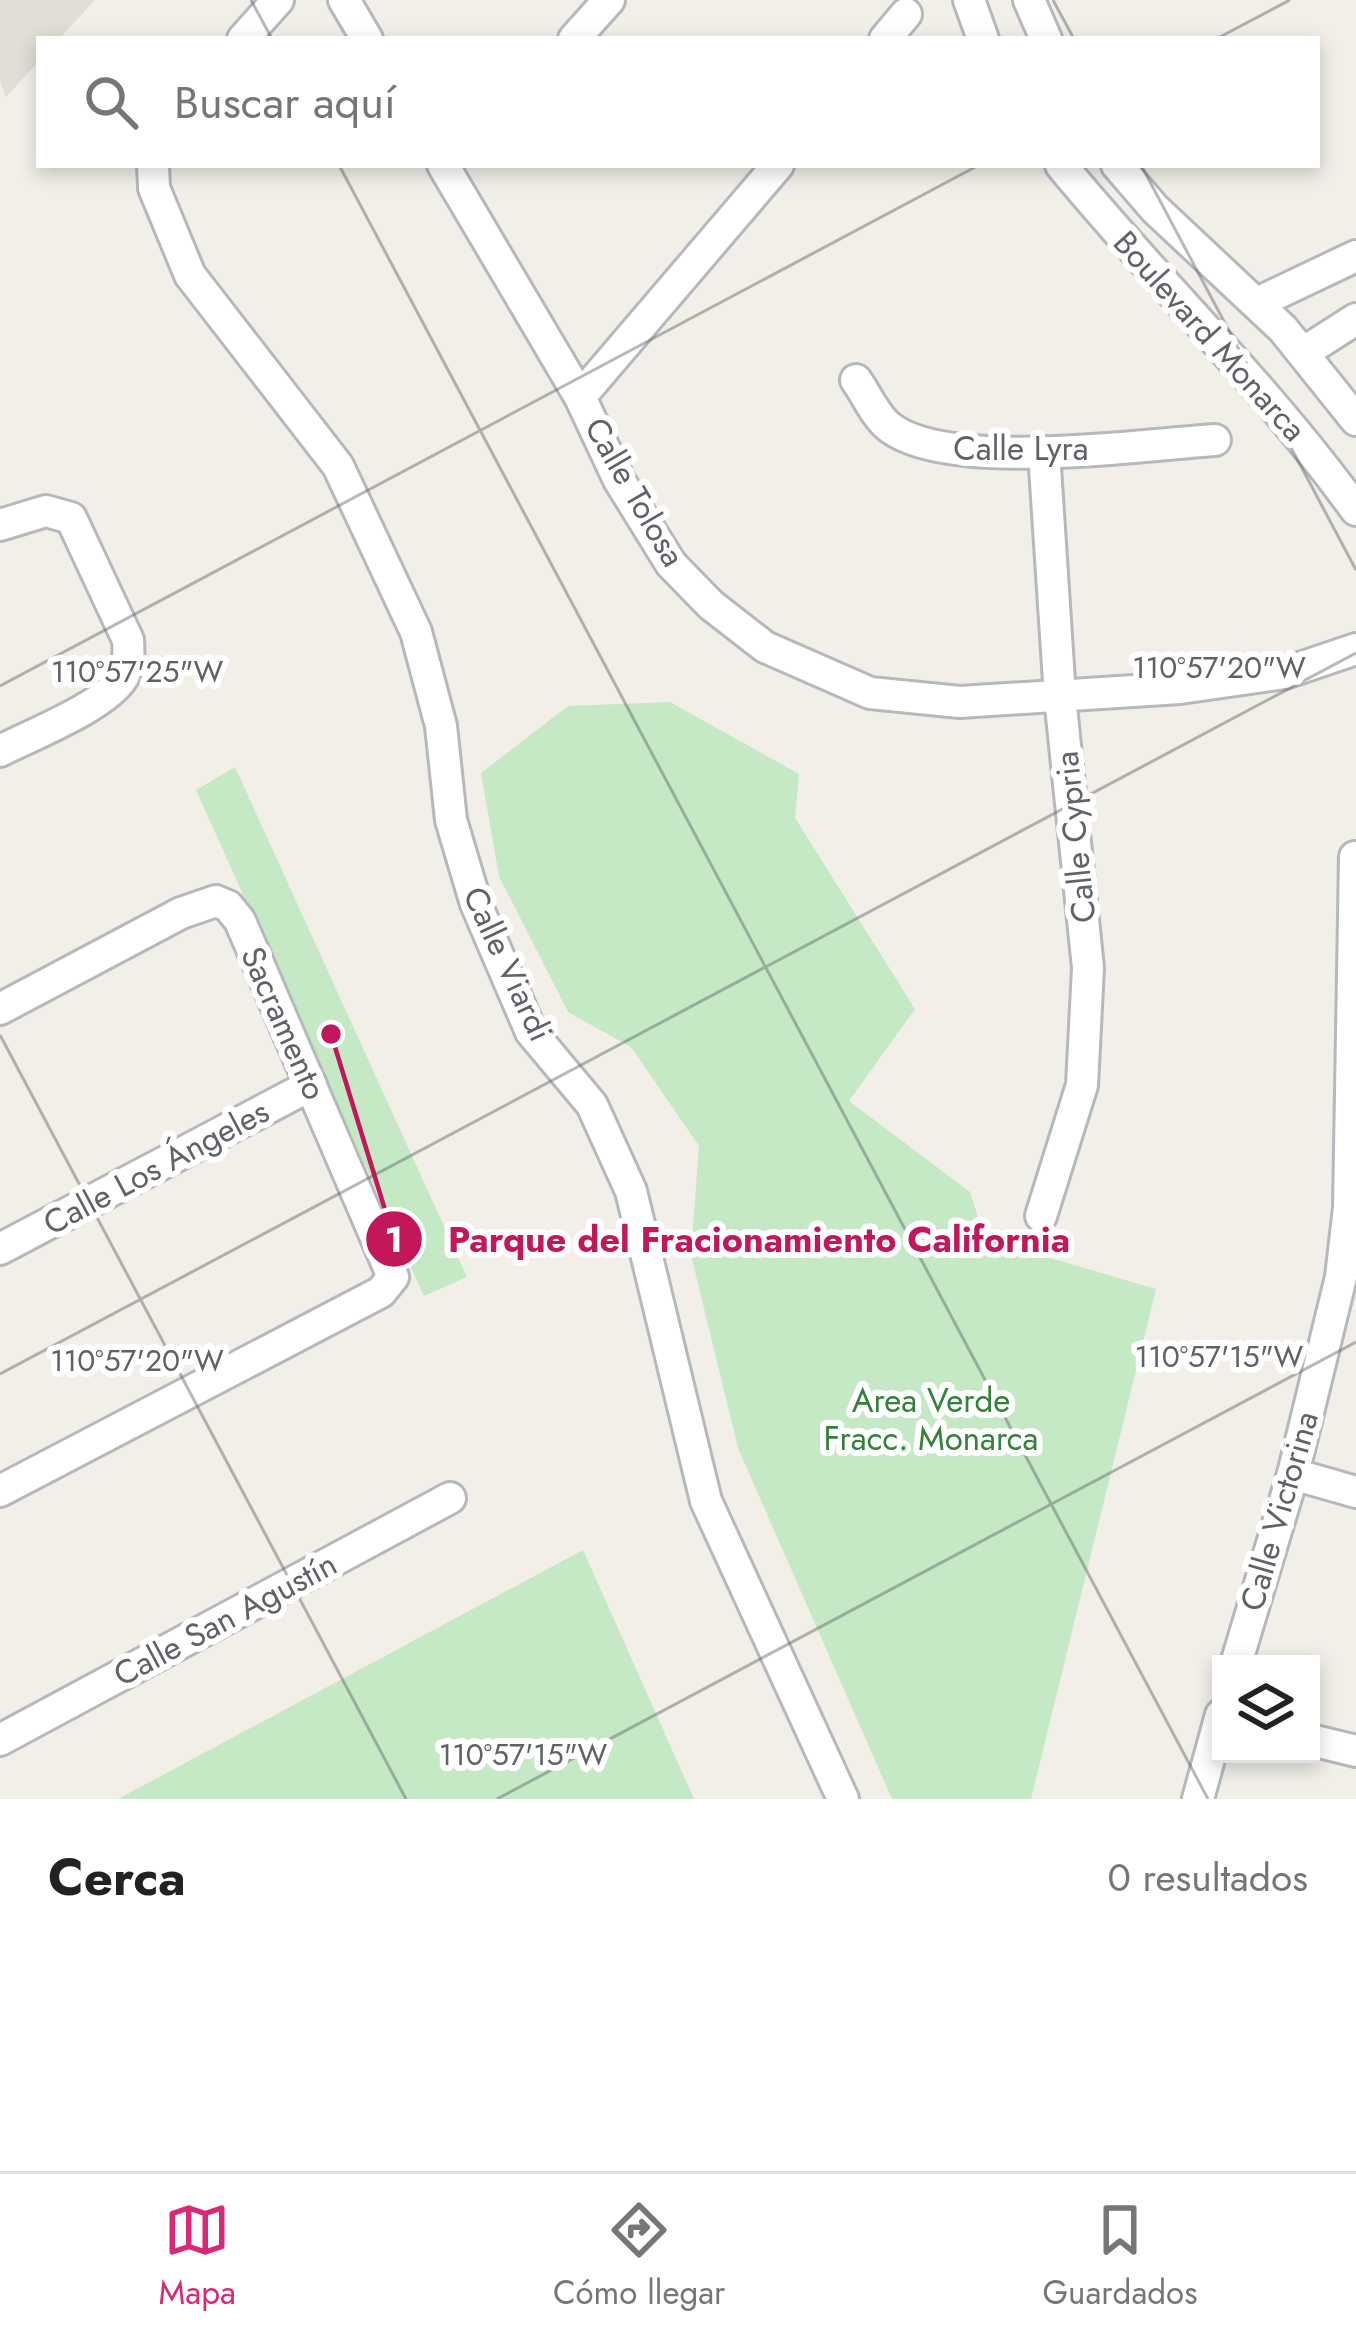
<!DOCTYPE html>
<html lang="es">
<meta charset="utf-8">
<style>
:root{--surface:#fff;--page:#f6f6f6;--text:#222;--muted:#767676;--line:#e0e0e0;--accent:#db2777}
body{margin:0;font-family:Jost,sans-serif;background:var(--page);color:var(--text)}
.controls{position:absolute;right:36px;bottom:36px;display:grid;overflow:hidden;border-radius:0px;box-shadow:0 6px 18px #0003}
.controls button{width:108px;height:108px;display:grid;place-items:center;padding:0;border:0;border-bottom:3px solid var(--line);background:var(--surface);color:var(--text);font:60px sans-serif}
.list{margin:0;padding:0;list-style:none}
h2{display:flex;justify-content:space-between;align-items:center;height:156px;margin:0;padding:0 48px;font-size:51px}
h2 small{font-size:39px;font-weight:400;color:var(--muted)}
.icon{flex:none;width:66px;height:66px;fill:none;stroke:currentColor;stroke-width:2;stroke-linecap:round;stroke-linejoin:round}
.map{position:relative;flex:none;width:1356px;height:1799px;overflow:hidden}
.search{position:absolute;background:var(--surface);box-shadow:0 6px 18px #0003;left:36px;right:36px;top:36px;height:132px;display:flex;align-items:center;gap:30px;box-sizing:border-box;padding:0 42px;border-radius:0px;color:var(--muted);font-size:45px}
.sheet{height:372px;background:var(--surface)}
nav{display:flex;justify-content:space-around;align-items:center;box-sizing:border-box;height:168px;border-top:3px solid var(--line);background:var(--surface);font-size:33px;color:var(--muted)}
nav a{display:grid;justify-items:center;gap:6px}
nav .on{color:var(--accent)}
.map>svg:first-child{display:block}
</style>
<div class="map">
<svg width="1356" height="1799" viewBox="0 0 1356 1799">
<rect width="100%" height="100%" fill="#f1efe8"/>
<!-- education -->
<path fill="#e1ded6" d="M0,0H95L59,39H39V61L6,97L0,81Z"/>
<!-- green -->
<g fill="#c5e8c5">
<path d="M670,702L799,774L795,818L915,1009L849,1101L970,1192L985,1239L1156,1289L1031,1799H892L738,1448L691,1255L699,1146L631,1047L568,1012L499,876L481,773L568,706Z"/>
<path d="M235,767L467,1277L424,1296L196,790Z"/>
<path d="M583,1550L694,1799H118Z"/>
</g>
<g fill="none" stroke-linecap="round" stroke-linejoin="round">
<!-- minor casing -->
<g stroke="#b5b8bc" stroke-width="36">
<g id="minor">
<path d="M344,0L367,39"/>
<path d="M969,0L983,39"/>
<path d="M1029,0L1046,39"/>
<path d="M243,39L278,0"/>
<path d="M574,39L609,0"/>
<path d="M885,39L906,14"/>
<path d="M153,165L154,188L190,275L338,466L416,632L441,726L451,820L476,904L531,1032L592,1105L631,1191L706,1501L843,1799"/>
<path d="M443,165L580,397L619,480L671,564L711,605L765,647L870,693L960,702L1180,688L1285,673L1356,649"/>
<path d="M1061,165C1157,282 1267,387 1356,510"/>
<path d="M1117,165L1155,209L1283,329L1356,420"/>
<path d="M1257,303L1356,256"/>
<path d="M1303,353L1356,319"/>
<path d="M856,380C866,394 875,415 888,426C945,473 1140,445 1215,440"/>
<path d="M580,397L778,165"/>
<path d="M0,525L46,511L71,518L128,640C129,653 129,665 123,677C106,706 31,735 0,751"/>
<path d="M0,1009L181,913L216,901L228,906L240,921L393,1277L381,1292L0,1491"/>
<path d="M1041,1216L1082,1085L1088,968L1060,697L1044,452"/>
<path d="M0,1249L311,1085"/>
<path d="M1293,1474L1356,1492"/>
<path d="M1236,1664L1293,1474L1341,1277L1349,1208L1355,857"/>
<path d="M0,1740L450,1498"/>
<path d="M1311,1740L1356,1751"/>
<path d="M1198,1799L1221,1715"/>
</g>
</g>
<!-- minor -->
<use href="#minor" stroke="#fff" stroke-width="30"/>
</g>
<!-- ticks -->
<path fill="none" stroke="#5f6368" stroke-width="3" stroke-opacity="0.45" d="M251,0L272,39M1053,0L1074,39M1216,39L1290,0M339,165L1208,1799M1141,165L1356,570M0,686L979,165M0,1035L406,1799M0,1374L1356,653M497,1799L1356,1342"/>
<g text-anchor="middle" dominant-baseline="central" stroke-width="12" stroke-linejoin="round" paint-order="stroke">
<!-- street labels -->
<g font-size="33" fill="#5f6368" stroke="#fff">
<text transform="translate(1210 336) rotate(48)">Boulevard Monarca</text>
<text x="1021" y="448">Calle Lyra</text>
<text transform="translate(635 492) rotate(60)">Calle Tolosa</text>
<text transform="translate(1075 837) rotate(-96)">Calle Cypria</text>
<text transform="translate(508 964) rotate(65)">Calle Viardi</text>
<text transform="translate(284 1023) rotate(66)">Sacramento</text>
<text transform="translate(156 1167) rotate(-28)">Calle Los Ángeles</text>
<text transform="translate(1279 1511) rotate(-74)">Calle Victorina</text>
<text transform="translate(225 1619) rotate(-28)">Calle San Agustín</text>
</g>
<!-- park labels -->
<g font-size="33" fill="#348238" stroke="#fff">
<text x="931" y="1400">Area Verde<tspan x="931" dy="38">Fracc. Monarca</tspan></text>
</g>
</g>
<g font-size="30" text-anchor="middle" fill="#5f6368" stroke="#fff" stroke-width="12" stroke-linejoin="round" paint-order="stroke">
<text x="1219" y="678">110°57'20"W</text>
<text x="137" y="682">110°57'25"W</text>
<text x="1219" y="1367">110°57'15"W</text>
<text x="137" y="1371">110°57'20"W</text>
<text x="523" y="1765">110°57'15"W</text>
</g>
<!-- callouts -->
<path fill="none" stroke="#c2185b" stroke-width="4.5" d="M331 1034L394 1239"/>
<g fill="#c2185b" stroke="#fff" stroke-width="4.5">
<circle cx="331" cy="1034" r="12"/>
<circle cx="394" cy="1239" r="30"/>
</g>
<g font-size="36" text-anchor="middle" font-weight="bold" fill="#fff">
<text x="394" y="1252">1</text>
</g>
<g font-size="36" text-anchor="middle" font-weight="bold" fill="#c2185b" stroke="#fff" stroke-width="12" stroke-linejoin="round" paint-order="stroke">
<text x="759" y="1252">Parque del Fracionamiento California</text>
</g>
</svg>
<div class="controls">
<button><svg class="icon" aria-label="layers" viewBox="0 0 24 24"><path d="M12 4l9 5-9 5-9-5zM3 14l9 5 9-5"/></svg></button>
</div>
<div class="search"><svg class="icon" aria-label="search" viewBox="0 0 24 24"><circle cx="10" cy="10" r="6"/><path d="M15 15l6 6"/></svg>Buscar aquí</div>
</div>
<section class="sheet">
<h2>Cerca<small>0 resultados</small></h2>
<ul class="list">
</ul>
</section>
<nav>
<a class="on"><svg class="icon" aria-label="map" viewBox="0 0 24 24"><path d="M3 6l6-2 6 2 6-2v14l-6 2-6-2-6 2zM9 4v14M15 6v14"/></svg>Mapa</a>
<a><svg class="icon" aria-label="directions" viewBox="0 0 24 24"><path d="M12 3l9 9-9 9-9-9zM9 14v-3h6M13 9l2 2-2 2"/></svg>Cómo llegar</a>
<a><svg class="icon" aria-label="saved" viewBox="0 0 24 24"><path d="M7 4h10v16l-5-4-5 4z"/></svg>Guardados</a>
</nav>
